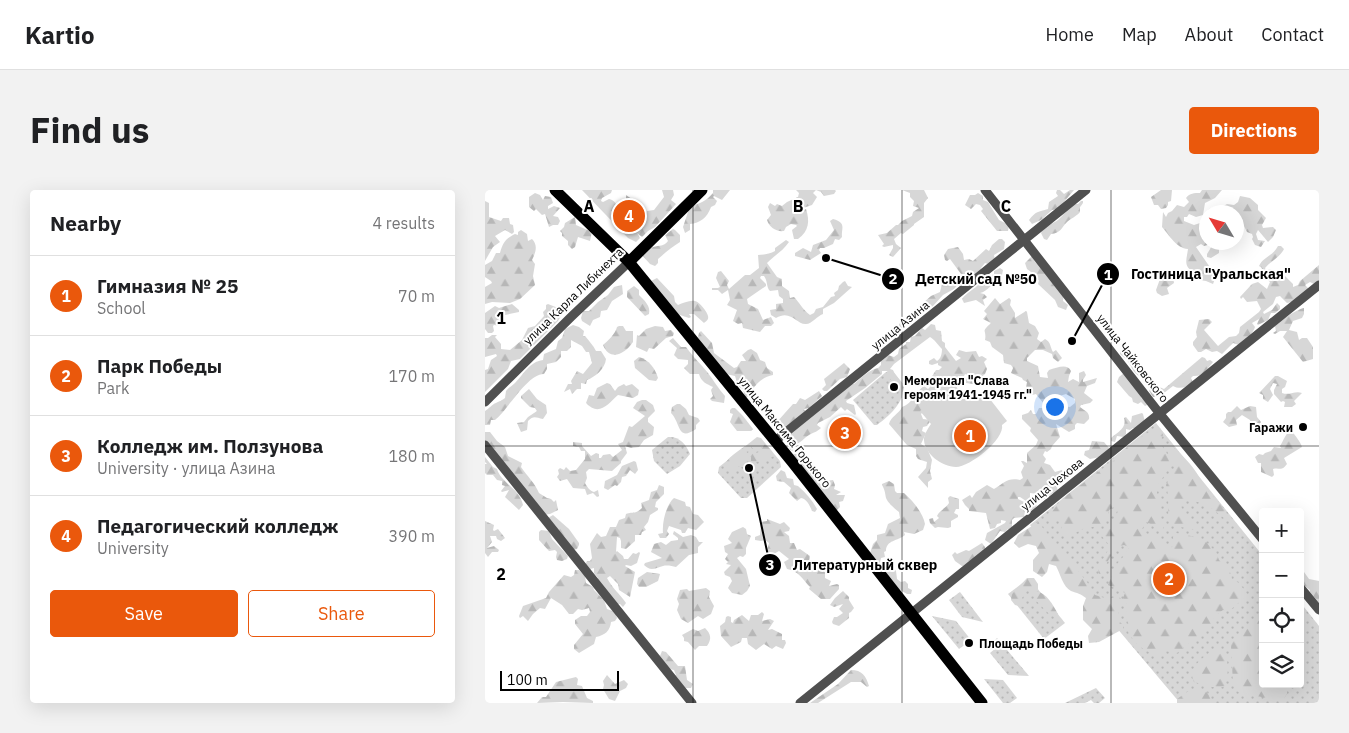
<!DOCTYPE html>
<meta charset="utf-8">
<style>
:root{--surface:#fff;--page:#f2f2f2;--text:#202124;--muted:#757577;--line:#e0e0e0;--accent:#ea580c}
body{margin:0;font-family:"IBM Plex Sans",sans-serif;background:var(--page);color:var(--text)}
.controls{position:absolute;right:15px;bottom:15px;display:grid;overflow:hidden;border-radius:5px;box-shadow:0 5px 20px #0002}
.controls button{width:45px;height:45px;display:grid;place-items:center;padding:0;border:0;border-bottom:1px solid var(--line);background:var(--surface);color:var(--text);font:25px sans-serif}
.compass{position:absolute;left:714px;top:15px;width:45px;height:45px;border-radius:50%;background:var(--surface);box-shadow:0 5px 20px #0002;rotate:308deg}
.scale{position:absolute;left:15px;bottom:12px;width:119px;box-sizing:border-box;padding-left:5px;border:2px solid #000;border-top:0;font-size:14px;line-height:18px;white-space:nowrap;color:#000;-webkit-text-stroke:4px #fff;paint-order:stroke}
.you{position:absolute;left:569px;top:216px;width:18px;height:18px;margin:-12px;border:4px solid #fff;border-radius:50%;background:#1a73e8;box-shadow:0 0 0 8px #1a73e833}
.badge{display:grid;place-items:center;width:32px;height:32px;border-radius:50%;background:var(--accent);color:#fff;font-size:16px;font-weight:700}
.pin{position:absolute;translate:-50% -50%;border:2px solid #fff;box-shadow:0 1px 5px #0006}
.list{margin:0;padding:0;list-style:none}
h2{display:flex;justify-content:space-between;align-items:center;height:65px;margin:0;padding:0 20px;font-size:21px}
h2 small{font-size:16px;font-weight:400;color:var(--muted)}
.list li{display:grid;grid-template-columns:32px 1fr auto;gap:15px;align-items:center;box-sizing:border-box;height:80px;padding:0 20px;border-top:1px solid var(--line)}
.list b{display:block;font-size:19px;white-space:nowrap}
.list p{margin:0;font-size:16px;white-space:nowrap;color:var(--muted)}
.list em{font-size:16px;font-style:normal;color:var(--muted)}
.actions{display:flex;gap:10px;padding:15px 20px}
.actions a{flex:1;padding:11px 0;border:1px solid var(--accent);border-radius:5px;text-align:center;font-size:18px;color:var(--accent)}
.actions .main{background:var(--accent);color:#fff}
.icon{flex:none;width:28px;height:28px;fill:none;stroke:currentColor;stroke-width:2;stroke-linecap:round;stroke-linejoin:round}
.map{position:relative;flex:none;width:834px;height:513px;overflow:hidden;border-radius:5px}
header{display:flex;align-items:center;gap:30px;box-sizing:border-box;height:70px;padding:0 25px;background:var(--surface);border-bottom:1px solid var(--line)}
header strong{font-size:24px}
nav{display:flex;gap:28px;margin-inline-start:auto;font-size:18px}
.intro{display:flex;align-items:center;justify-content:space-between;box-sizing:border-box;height:120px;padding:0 30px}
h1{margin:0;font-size:35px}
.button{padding:12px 22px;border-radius:5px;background:var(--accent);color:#fff;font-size:18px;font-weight:700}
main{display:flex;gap:30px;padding:0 30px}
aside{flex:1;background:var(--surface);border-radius:5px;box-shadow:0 5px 20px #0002}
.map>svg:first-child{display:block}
</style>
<header>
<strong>Kartio</strong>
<nav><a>Home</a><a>Map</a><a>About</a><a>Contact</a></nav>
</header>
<div class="intro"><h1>Find us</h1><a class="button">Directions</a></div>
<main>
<aside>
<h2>Nearby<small>4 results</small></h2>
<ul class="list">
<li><span class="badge">1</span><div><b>Гимназия № 25</b><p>School</p></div><em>70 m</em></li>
<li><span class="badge">2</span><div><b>Парк Победы</b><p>Park</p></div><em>170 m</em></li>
<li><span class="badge">3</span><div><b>Колледж им. Ползунова</b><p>University · улица Азина</p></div><em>180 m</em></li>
<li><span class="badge">4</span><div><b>Педагогический колледж</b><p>University</p></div><em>390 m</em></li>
</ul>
<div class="actions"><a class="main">Save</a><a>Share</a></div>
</aside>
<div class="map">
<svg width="834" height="513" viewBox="0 0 834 513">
<defs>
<pattern id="grass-dots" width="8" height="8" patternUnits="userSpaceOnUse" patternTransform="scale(1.25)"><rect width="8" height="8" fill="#d7d7d7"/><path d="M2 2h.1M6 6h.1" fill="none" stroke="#b7b7b7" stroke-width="1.8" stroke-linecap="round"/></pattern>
<pattern id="forest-firs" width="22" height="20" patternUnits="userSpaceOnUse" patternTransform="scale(1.25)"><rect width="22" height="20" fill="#d7d7d7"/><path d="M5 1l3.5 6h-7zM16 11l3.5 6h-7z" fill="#b7b7b7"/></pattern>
</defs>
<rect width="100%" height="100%" fill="#fff"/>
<!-- grass -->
<g fill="url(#grass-dots)">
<path d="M407,180L419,195C419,213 405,225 392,235H389L368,210L401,182Z"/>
<path d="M671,233L778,366V494H815V412L834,436V513H695L545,335Z"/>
<path d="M183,247C194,246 201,254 205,264L195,276L182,284L169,271L167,260Z"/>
<path d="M272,247L276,248L295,271L296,277L262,308H256L233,283L234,277Z"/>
<path d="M544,388L580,433L559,449L523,404Z"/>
<path d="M475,402L498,432L477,427L464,410Z"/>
<path d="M447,426L471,431L486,450L474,459Z"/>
<path d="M512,448L544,486L523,485L505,463L511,458L507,453Z"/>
<path d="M499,489L518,490L532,508L525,513H518Z"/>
<path d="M611,498L620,508L614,513H609L606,510L600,513H580Z"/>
</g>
<!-- forest -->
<g fill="url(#forest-firs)">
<path d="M97,0H127L126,3L117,8L116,11L118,12L124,9C129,10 132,14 133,19L129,23L133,25L141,14V5L154,14L151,24L138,34L139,39L142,41L146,34L149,36L156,29L162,21L169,20L179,7L177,0H188L189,5L186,10L191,14L170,37L163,41L157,47L152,43L155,48L151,52L143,48Z"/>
<path d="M228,0H245L237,10L229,6L228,7L232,11L230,15L226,17C222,28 215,33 205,34V40L200,43L198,37L205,16C216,13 220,12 228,3Z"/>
<path d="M311,0H350L351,1L349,4L339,6L336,2L331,0L328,3L332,7L327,15L318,18L312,16L313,22L321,19C325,31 324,41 313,49H309L307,40L312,36L311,35L306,34L301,37L299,41C291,42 284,37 282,30L286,25L283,17L285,13L290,16L292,14L297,16L302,12L313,7L314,3Z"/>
<path d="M417,0H439L443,8L439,13V27L429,34V35L418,44L416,43L409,49L411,54L416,58L408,67L404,65L408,58V55L399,57L397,56L399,54L393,45L402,43L411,35H413L417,31L427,26L428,22L434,18L428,16L429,11L425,7V3Z"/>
<path d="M572,0H575L579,4L585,0H589L573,19L567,20L556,30L547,34L544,30C551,21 553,22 563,19L564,12L573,6L571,3Z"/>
<path d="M676,0H687L686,11L683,12V15L681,18L676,19L673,15H669L666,7Z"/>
<path d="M717,0H737L730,8L720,13L718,25L711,27L704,24L702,27H699V31L709,35L715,33L719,34L718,39H721L722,52L743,53L739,59H734V63L726,68L722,67V64L727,56L726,54L719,56L716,54L711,57L731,86L728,94L721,91L708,89L706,87L707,81C698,75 702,68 703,59C691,58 685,46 677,37L678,22L681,27L683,23L687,21L692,15L699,17L704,12L701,8C705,3 709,3 715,3Z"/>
<path d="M50,3L55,5L58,10L60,6L66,7L68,13L63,16V19L69,16L75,18L68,26L73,27L75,31L73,35H68L64,37L60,24L57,25L51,19L49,21L44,17V7Z"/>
<path d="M493,3L498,6V10L503,12L514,30L524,35L523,41H512L496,21L498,19L495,15L491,14L486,19L480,15L485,5H490Z"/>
<path d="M755,6L765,8L773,15V20L781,28L777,35L778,38L788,37L791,40L788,47L783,52L773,40L771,44L773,50L780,51L776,57L770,55L767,49L768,47L767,44L762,42L757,32L758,30L752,26V22H722L724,19L732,16L735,18L742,14L749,15L753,12Z"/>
<path d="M0,11L4,13V27L16,31L18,28H24L25,34L28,35L29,42L27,44L20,40L10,46L15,52L8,57L0,71Z"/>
<path d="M596,11H598V13L595,17V22C591,27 586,28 582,32C576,38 576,43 566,44L562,50L559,49L556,43C560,36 567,34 573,30C578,26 582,19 588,14H593Z"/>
<path d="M90,27L91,35L107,42L105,51L93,47L90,57L87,59L83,55V51L77,46V43L75,41L79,37L80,33Z"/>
<path d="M348,29C362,33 356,38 357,47L354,50L350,49L348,54L339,58H335L334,60L336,63L325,70L310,66V63L318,58L326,62L328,55L341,50L349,40L345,31Z"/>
<path d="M188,39L190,40L195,45V52C187,57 181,62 173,69V73L170,76L165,74L157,65C160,62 163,58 168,57C175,55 178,57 183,51L180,45Z"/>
<path d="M36,40L42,44L43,51L47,49C53,55 51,62 47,70L50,74L48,86L50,95L35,109L25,113L7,112L0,114V97L7,93L6,91L0,87V75L7,71L11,63H15C18,53 20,49 30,44L33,45V42Z"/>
<path d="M514,49H517L520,52L519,59L509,65L510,70L503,74L500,73L496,78L493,88L487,86L479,88L469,99L458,105L448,116L437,122L427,132H423L417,139L414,138V134L419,131L424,124H428L438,117V113L446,106L455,102L457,94L475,86L476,84L465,69L462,71L460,70L459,65L463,59L473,57L478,64L479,70L484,69L488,71L501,59L504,61L507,55Z"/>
<path d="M301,50L304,52C298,61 290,65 282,73L292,87L297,89V96L304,101L305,108L309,107C314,112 318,120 325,125L329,123L331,119L338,117L346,107L350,106L349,103L353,100L354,96L358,92L360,91L363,96L367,97L349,113L338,119V124C332,126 327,134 321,134C312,135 306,119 291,128L286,125L285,120L291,119V114L298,113V109L294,106L293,100L285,101C281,97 283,91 279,86H276L275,88L281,94V96L262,109L263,114L273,119L278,130L286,127L289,133L286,136H280L275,142L258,138L257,133L253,134L248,131L252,120L242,115L245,110L243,100L237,104L233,100H227V98H233L235,97L231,88L233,82L236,81L244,91L242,95L244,99L260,85H265L274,78L273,65C278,65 285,64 290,61V58Z"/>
<path d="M793,56H796L799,59C795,67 786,71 780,78L781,80L787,79L791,87L796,89L799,85L808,94V97L813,95L815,91L834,75V93L829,94L825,92L820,95L825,100L811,111L802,113L795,106L791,107L788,114L778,122L779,124L787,120L792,113L795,116V119L790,123H786L783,130L773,135L772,134L774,129L767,133L770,137C768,144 760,150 754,155L748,153L737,164L732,161L727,162L721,159L716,162H713L708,155V152L712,147L711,142L714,130L724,129L727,132L719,140L733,156L744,147L751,146L754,143L755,137L774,122L776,119L772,111L762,112L758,107L756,109L755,107L767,94L773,92L782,99L785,92L775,84L777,78L774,76C779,66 787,67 793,56Z"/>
<path d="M547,66L550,72L556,76C558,84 566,86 568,94C574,98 580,103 578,111L583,115L581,120L573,117L570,110L553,94L554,90L551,91V84L546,85V82L542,79L540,73Z"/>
<path d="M515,78L518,80L517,85C511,90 502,102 495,103L499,104L502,107L498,110L500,116L491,110L479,113L477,109C482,102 490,99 494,94L497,95L501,88L509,84V81Z"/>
<path d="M685,80V83L688,84L691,81L692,84L688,87L689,93L682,98L684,104L677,106L672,103L671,100L675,89L680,87Z"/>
<path d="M172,88L189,106L190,112L193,115C198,113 205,110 210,111C215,112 222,122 223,126C224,130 221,131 219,133L209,124H204L206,127L204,128L192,124L164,92Z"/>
<path d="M137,95L138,104L127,111L122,120L116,121L115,127L108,130L105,136L97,131L96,128L98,121H104L113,112L123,105L129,97Z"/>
<path d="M149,96L154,100V105C159,110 166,116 164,124L160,126L142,107V101Z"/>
<path d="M510,108L515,114L524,108L526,110L525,115L530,123V128L541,121L542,122L544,133L550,136L554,143L552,149L556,152L560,149C566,152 565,157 568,162L571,160L577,168L573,172L568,168L567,164L558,160H550L542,168V171L553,176L555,187L563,188L562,183L564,180C572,178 582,173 586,181L584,186L583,192L588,189L594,192V183L599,181L601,185L598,190V192L612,188L610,193L602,196L599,203L608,210L605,213L596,215L595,217C600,221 605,222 604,229L599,234L592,233L590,235V239L584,242L571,234L575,247L567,256L566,259L562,262L560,261L558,265L561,269L559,273L565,275L570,282L577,280L578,283L588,278V284L584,288L576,289L572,298L573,301L571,304L568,303L556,311H552V308L559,302L555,300L553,304L545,303V309H550L552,313C552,318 547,321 543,321L541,311L535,307H533V309L539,312L537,318L540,321L539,327L529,328L527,330V340L523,339L520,342L515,341L506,354L500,350L502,343L520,333L521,331L516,330V333L512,334L510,338L505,339L501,323L484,321V319L480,315L477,310L485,305L487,308L491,302L502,295L509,299C519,293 523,287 535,290L538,288L536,282L539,276L536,271H538L542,273V263L551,255L553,250L545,241L546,238L537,229V225L543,223L546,220L548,224H551L554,218H558L560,223L574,225V221L577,219L576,218L578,216L585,217L590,213V209L581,204L571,207L574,214L572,215L566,213L564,216L559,214L551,204L547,205L541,198L542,192L538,190L537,188L526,183L528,178L526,175L519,173L518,165L507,157L505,152L500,150C502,139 495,143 506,133L498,129L502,124L499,121Z"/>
<path d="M27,114L34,120V122L20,125L19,132L15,136L9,135L8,136L9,141L7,143H3L0,139V123L10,116L14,118Z"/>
<path d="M63,114L73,118L76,126L73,131L35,169L26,171L23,179L0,202V180L3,179L6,170L12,166L11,164L0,167V148H3L7,145H12L10,147L16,154V159L25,160L37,150L43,138L50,136L59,126L58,122L61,119V115Z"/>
<path d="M819,118V124L817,128L808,131L804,140L812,142L814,150L817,148H822L828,157V169L818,172L798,147L802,141H795L790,144L788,143L791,141L790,136C794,131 813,119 819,118Z"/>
<path d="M446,134L450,135L451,140L456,141L457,151L460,153V157L471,171L476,168L471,165L474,160L481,162L491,161L494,167L497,166L502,169L499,172L502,179L500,184L488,194L481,193V189L485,186L480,184L475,194C457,198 449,212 436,224L438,229L446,230L442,236L438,237L437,241L441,243L436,254L442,258L447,270L445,281L447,289L443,292V298L433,287L441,278L442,272L433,269L431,266V259L422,255L404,234C406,226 414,224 417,217C428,213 430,202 439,196L443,199L445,197L444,191L451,180H454L457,177L453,175V173L447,175L444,174V171L449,168L452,171C456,169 457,163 457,159C453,155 449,149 445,147L409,174L405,179L408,180C410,187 420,193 417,201H414L412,195L401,186L400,185L403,181H397V184L380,198L361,211L362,213L369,215L371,224L370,225L362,219L360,221L356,217L345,227L333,233L332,235L336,238C332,242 329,242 324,245C319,248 316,253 309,255L308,261L305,260L303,251L301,248L303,243L366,193L369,194C376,188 384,180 393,178L396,175V170L403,165L409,167L413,164L414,159L421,154V152H425L426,147L430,146L437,138L440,140Z"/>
<path d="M88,135L94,137L99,141L98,146H100C104,151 108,155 111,161H116L121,169C120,179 110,187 102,190L101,194L96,193V199H92L87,204L85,199L79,202L83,194H87L86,191L92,181L98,184L107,173L104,162H101L97,156L86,150V157L82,161H76V167L71,172L62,174V179L59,184C42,184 23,220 10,230H6L5,235H0V221C4,219 7,214 11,213C15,211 16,211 20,208L21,201C24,197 27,196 30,193C39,184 44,172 58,170L59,164L71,159L73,151L77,148L80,139Z"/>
<path d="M134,136H138L141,141H148V152C140,164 125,172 118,155C122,152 131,143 132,137Z"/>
<path d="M170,136L178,137L180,141L186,140L189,143L188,146L181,148L169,159L164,158L162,162L151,157L152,145L154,146L161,139Z"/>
<path d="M216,141L227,153L229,163L249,178L252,177L256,171H261L257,165L263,160L266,159L272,163L275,170L280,172L282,178L288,182V185C278,187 272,192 266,202L270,208L264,206L260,208L258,199C251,197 252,191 250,186L241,184L216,153L213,147L214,143Z"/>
<path d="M188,148L196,157H201C208,167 216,174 223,183C229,191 233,198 240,206L239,213L227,211L225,209L228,206L226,200L228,197C222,194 216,192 214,184H205L199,178L203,174V170L193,169L189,165L192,158L184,151Z"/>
<path d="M640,158L662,181L663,183L659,188C649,186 647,177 642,170C640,168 637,166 635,164V162Z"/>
<path d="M154,167C164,170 170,178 173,188L171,191L164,190L150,178L149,171Z"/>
<path d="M717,167L720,168L722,171L725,170L728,172C722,179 718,187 708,186L706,188L708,192C702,197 695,200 688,196L679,203L677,207H668L664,201L666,197L672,196L679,199Z"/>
<path d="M359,173L365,179L362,187L355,189L342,201H339L337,199L341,195L339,189Z"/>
<path d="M639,183L656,203V208L663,212L662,215L660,216L656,212L653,214L648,212L647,208L644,206L632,192L634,187Z"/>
<path d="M790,186H793L802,191L800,197L797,199V203C805,206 810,200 817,203L809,211L811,214L807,217H799L800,212L798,211L796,212L789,204V200L792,194L788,193L785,199L788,205L783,212L778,209V205L774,203Z"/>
<path d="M122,193L125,194L130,201L133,197L139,194L141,196L147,194L154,200L153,205L148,208L133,205C123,214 114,227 101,213L104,205L109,206L112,198Z"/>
<path d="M44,199L52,209L61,215L62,223L58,229C51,228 49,225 43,231L42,240L36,242L32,233L39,232L43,227L52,221L50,218L45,217L36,208V206Z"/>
<path d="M334,201L337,206L324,218L319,219L320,221L299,240L291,233L308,214H311L315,208L320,210Z"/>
<path d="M157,210H161L168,215L170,221L163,228V232L169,237L168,245L159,250L154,257L146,258L140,256L142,263L136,271V273L127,281L104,279L101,282L102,288L100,293C102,297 105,301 109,302L113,300L114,306L112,307L108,303L102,305L100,299L88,298L82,289L75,291L72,287L74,284L73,280L75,278L79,280L81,277L85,281L91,280L100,269V261H96L94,257L88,256V252L97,253V256L106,266L111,263L114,264V268H116L118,265L125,264L128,267L137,260L133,254L138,252L144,236L147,237L160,226L148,218L152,212Z"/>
<path d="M192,214H195L201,219L204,225L213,228L215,231L211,235V239C192,252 196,233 186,223L187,217Z"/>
<path d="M752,216L756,220L765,216L771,217L772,227L776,232L774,235L775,237L773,242H766L765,230L757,225L751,230L752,235L744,237L738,232L741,228V224L743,222H746Z"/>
<path d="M247,218H250L258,226L268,239L266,241H252L245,232L248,224L245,223V220Z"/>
<path d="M657,223L658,224L660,232L651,239L648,238L645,240L641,239V244L639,247L632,246L630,252L626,251V248C633,242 642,238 639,228L641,227L646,233L647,226Z"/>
<path d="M670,238H675L678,245L675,251L686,275L673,295L672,303L676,310L674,323L679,336L677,341C671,340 668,334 661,332L656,341L667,346H673L677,355L684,359L689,355L688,347L691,343L706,346L721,352L731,362L734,370L745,382L747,389L754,393L763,405L744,421L738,420L730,426L725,436L692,463L681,461L675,466C658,461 649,454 641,438L643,433L640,425L643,416L638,408L640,403L623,395L631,375L638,367L644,357L639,355L631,357L620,376L618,384H614C611,373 623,367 624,355L616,345C624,337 634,328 633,315L624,320C621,339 616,335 601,338C595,340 588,344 582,347L577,343L576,329H572L569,331L565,330C566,318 575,314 582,305L631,269L643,256Z"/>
<path d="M807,240C810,247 815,250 817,257L799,268L802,274C796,282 795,277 788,279L789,285L787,287L776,282V273H773L770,267L774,264L778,265L780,263L786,261L789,257L796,258L795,256C799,250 801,242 807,240Z"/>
<path d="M0,242H5L12,251L20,257L23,266L37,273L36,277C42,286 50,293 54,303L62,308L66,309L69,312L71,310L73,320L65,324L58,325L0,255Z"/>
<path d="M272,248L275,250L274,253C280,253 287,259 289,266L277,271L269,272L266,271V267L262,266L261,277H252L248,283L245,281V276H239C243,267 251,263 260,256L262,263L266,261L269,264L276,261L277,257L271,260L267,258V254Z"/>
<path d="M607,251L619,252L624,258L615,267L605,269L599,265L600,261L604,260Z"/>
<path d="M685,254C696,264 707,274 714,287C717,290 717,294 720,297C728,309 740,314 743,329L739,328L721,314L699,309H695L694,314L704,328L714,337L715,341L691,336L684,333C682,319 685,308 681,295L690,277L682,261V257Z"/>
<path d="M314,261C318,266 323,272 325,277V280L327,278L332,282V288H335V294L338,295L340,291L348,290L350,295L349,299L356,302L351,305H360L358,311L354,312L355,317L352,320L350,319L308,264H312Z"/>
<path d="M0,267L8,277L12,279C16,293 35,299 38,315L34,320L20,307L24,300L17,302L16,301L20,296L17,295V291L12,290L8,285H2L0,283V274H2L0,272Z"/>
<path d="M149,271L151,272L153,280L150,284L145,280L141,286L137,287L136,292L132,296L130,295L123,300L119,298L120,291L132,285L137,276Z"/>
<path d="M296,280L300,282L302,288L308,289L309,295L313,296C321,303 327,310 332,319L330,322L327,321C325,316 322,309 316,308L312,311L304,303L306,298L299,292L292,291L291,286Z"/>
<path d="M404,291L409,294L410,301L412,303H419C428,311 438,323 440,334L438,340L429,344L419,342L420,345C413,351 401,350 401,361L399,362L400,367L396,368L395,373L391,374L385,363L388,354L392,350V345L400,343L403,334L415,328L414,322C410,319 403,313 401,308C400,303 400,300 397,295V294Z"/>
<path d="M174,295L179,297V304L171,312L170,317L173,318V320L165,325L163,332L159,337L161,340L157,342L156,345H150V351L141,359L136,358V351L135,348L132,347L131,362L132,361L138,366L139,369H143L148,363L151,364L154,362L155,363L152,373L146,376L141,375L140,376L150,382L145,407L134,400L133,394L125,386L122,388C127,398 135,404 141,413L138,417L135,414H131L112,390L113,388L109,383V378L105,379L100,375L102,371H105L107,368L105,354L112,343L116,347L121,346L125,337H131L134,330L140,328L141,324C149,321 149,325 157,318L156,313L164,310L166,302L172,300Z"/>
<path d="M465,306L474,309V319H471L469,323L473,325V327L466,331V337L463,338L453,337L450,338L445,333L444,329L448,328L449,332L454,328L452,326C454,321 461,318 464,313L463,308Z"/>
<path d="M189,308L200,312L201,316L205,317L208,324L213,325L219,332L211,340L203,338L200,343H197L196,340L184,336L182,341L184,344L181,348H175L173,344L178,343C177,332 181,315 189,308Z"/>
<path d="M68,325L84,339L94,353V355L92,359L89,360L63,328Z"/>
<path d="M282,329L295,334L299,332L305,338L304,341L299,342L304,346L305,353H309L312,360L315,359L325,366L324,371L320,377L335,379L340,382V388L346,391L344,396L352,394L354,395V399L345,409H336L324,399L325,397C317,389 314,381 302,379L299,372L304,369L294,361L287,365L291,369L288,372L282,361L284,353L280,350L276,351L270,350V347L275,345L276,332L282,331Z"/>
<path d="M0,331L9,335L8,340L9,341L13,339L20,348L16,351L12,349L11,346H5L7,352L2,358L9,356L14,360L13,362H7L3,367L0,363Z"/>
<path d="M553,332L602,392L610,405L623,409L634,406L637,411L632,429L638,435V439L614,452L604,453L603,446L607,439L598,430V416L601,408C596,404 592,403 586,401C578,397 575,383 571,376L564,374L562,382L557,387L548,381V370L554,363L551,356L543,354L534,358L529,353L533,345Z"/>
<path d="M258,337L261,339L262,344L266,346L261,358V364L258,367L255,366L252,368L261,379L265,396L262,401L257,405L247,403L243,398L247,391L245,387L240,385L239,382L246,375L241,374L243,372L240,369L243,364L240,362L239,356L247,353L243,349L247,342Z"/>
<path d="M56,340L64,341L67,349L83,366L82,369L77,371L72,370L71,367L72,362L70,360L64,361L54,350V342Z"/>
<path d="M189,341L198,347L206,345L211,347L214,352H218L213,357V363L204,365L191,377C187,376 182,375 178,376C170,378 166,382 159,375L160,373L177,368L166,362L169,354L176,352L181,355L186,351L193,350V348L188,344Z"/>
<path d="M497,353L500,357V361L480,376H477L470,371L467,365L470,362L472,364L481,360L484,361Z"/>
<path d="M402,370L411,381L412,389L416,392L420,391L423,394V398L427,400L426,404H422L414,399L400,381L402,378L400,373Z"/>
<path d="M90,380H94L100,386L101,393L108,397L109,400L119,410L122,419L130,422L132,428L130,431L126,432C125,441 120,445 111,447L109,454L94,463L89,459V455L98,444L90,434V430L96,426H102L105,422L104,418L97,420L93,419L88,424H84L77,415L66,408L60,419L55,418L48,424L43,431L38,426L35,428L34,426L38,416L61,408L64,402L79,385L86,387L89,385Z"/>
<path d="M162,382L175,384L173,391L161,397H154L152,394L153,388Z"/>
<path d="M815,382H819L824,389L834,391V413L825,402V400L816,393Z"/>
<path d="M542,388H549L553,394V399L548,400L544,398L537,408L539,411V417L530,415L526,410L527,404Z"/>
<path d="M221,398L225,401L224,407L229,416L226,424L218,429L213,426L203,433L196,429L192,420L194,414L192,409L195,400L202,399L204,401Z"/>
<path d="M358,401L364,407V410L369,418L366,422L364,423V428L354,436L348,434L347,432L349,427H352L358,423L354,419L358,414L349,417L345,415L350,408Z"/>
<path d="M551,401C562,403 568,415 573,424L571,427C563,426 557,415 550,410L549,406Z"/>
<path d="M277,422L279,424L277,431L285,429L289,431L283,440L287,439L297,444V450H300L301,453L298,459L291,456L287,459L279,454L271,460L263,454L262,448H257L256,452L246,457L236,446L235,436L240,432L241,427L243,426L246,427V432L248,433L249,430L257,425L264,431L266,425H273Z"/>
<path d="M769,429L778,432V494H802V504L798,510L786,509L753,502L748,494L746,455L749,448L757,444Z"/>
<path d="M220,438C226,444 227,449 222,456H214L210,460L203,452L199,451V448L197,445L208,439L213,441Z"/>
<path d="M728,460L737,461L741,464C743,475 744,487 739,497H727L709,492C702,477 718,468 728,460Z"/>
<path d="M177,461L181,462L193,476H200L202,490L208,494L206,498H199L190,485H191L189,480L184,479L175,466Z"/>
<path d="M366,480C377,480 381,486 384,496L382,497L376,492H366L333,513H325L353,494Z"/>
<path d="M122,485L130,494L139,490L143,494L141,498L135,501L130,511L124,509L118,499L119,495L118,491Z"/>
<path d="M91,487L93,489L92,495L97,496L102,508L108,511V513L78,512L52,513L57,507H61L71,492Z"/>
<path d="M705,500H716L723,503L727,513H692V509Z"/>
</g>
<!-- pitch -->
<path fill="#d7d7d7" d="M468,193L480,207L487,205L496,208L501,204L522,231L517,235C520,249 485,277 471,277C457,277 438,263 439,248C440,243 443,238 446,234L435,221Z"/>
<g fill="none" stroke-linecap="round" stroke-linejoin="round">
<!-- minor -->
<g stroke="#505050" stroke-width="9">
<path d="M500,0L675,224L778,350"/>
<path d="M0,212L87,126L144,72"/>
<path d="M290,251L601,0"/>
<path d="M0,255L207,513"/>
<path d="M815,397L834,420"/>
<path d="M315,513L834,95"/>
</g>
<!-- major -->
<g stroke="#000" stroke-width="11">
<path d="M70,0L144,72L308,273L497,513"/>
<path d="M144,72L217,0"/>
</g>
</g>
<!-- grid -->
<path fill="none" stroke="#000" stroke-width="1" stroke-opacity="0.55" d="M208,0V513M417,0V513M626,0V513M0,256H834"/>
<!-- markers -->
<g fill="#000" stroke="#fff" stroke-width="2">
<circle cx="409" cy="197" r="5"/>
<circle cx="818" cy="237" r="5"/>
<circle cx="484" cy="453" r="5"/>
</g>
<g text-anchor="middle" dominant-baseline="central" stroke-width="4" stroke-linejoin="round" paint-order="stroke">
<!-- street labels -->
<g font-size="12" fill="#000" stroke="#fff">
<text transform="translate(88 106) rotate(-44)">улица Карла Либкнехта</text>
<text transform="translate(415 135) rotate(-39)">улица Азина</text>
<text transform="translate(648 168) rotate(52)">улица Чайковского</text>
<text transform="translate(300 242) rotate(51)">улица Максима Горького</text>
<text transform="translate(567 294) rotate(-39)">улица Чехова</text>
</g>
<!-- poi labels -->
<g font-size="12" font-weight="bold" fill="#000" stroke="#fff" text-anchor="start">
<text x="419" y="190">Мемориал "Слава<tspan x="419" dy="14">героям 1941-1945 гг."</tspan></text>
<text x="808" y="237" text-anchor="end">Гаражи</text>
<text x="494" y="453">Площадь Победы</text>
</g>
</g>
<g font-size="16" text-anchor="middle" font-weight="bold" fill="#000" stroke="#fff" stroke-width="4" stroke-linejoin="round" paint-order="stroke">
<text x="104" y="22">A</text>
<text x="313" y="22">B</text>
<text x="521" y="22">C</text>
<text x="16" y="134">1</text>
<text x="16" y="390">2</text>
</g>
<!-- callouts -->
<path fill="none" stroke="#000" stroke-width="2" d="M587 151L623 84M341 68L408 89M264 278L285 375"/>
<g fill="#000" stroke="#fff" stroke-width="2">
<circle cx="587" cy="151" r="5"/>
<circle cx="341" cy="68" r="5"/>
<circle cx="264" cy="278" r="5"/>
<circle cx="623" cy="84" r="12"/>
<circle cx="408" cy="89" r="12"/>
<circle cx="285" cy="375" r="12"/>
</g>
<g font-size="15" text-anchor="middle" font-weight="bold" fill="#fff">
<text x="623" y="90">1</text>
<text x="408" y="94">2</text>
<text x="285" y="380">3</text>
</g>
<g font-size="14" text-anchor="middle" font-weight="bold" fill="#000" stroke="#fff" stroke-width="4" stroke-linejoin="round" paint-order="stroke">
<text x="726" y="89">Гостиница "Уральская"</text>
<text x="491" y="94">Детский сад №50</text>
<text x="380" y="380">Литературный сквер</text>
</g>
</svg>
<div class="controls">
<button>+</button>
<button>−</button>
<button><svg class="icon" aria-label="locate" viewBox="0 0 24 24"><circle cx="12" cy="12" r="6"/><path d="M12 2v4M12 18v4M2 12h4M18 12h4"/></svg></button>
<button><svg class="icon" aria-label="layers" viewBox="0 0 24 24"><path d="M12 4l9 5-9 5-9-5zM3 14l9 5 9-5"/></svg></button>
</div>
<svg class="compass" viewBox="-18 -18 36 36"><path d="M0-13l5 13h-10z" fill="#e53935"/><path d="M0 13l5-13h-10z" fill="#757577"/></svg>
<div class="scale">100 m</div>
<div class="you"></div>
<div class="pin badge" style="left:485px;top:246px">1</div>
<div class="pin badge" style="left:684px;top:389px">2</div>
<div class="pin badge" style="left:360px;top:243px">3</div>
<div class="pin badge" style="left:144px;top:26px">4</div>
</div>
</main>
